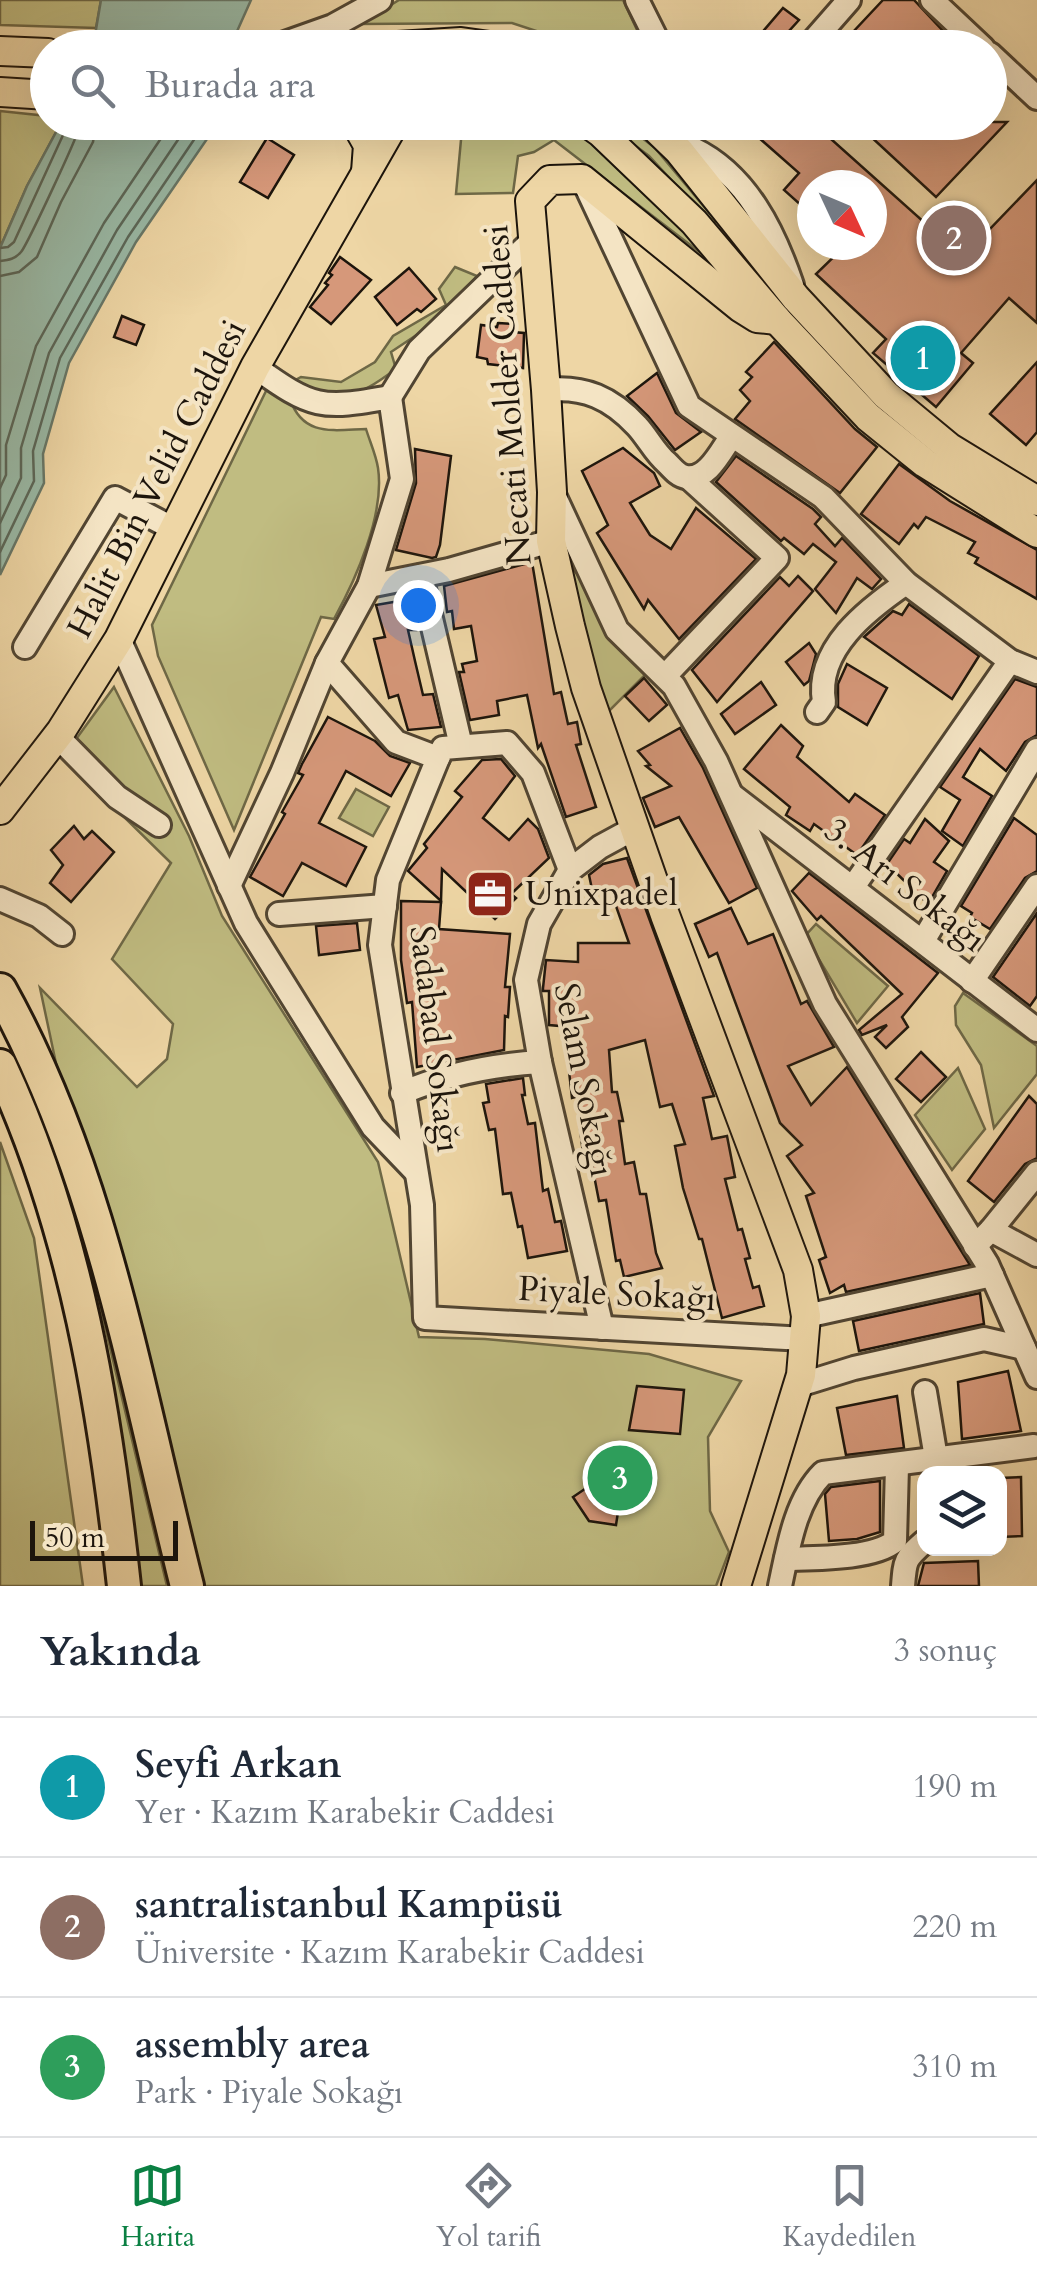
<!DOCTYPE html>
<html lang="tr">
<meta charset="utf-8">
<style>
:root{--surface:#fff;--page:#f6f6f7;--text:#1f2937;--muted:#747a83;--line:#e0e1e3;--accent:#0b8043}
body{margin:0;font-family:Cardo,serif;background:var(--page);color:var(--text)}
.controls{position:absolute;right:30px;bottom:30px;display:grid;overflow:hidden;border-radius:20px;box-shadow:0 10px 40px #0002}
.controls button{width:90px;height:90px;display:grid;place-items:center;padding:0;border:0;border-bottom:2px solid var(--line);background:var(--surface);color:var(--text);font:50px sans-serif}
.compass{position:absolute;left:797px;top:170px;width:90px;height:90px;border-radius:50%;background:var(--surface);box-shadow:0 10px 40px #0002;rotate:134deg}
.scale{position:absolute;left:30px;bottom:25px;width:148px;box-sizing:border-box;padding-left:10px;border:5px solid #1d150c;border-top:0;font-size:28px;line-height:35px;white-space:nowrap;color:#1d150c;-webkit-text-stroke:8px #f4e4c4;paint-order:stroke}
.you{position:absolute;left:418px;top:605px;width:35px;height:35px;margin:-25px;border:8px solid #fff;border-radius:50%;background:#1a73e8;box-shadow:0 0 0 15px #1a73e833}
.badge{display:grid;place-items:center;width:65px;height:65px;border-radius:50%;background:var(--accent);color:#fff;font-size:32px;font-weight:700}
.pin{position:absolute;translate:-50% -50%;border:5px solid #fff;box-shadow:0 2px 10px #0006}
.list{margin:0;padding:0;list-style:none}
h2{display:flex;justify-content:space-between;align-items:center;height:130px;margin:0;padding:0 40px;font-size:42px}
h2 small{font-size:32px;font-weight:400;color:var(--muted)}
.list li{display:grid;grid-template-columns:65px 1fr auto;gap:30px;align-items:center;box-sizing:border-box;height:140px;padding:0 40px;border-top:2px solid var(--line)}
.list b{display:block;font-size:38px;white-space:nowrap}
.list p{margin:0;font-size:32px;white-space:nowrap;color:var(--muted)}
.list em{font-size:32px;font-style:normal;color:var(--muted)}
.icon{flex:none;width:55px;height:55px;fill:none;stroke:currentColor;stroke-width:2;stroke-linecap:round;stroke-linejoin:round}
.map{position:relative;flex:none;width:1037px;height:1586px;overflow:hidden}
.search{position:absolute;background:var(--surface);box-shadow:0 10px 40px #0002;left:30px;right:30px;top:30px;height:110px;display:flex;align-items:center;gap:25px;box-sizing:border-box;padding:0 35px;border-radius:55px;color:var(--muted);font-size:38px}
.sheet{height:550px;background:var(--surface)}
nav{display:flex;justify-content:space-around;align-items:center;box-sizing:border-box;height:140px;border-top:2px solid var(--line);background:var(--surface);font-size:28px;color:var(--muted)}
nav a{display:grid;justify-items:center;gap:5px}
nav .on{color:var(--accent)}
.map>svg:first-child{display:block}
</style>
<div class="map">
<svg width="1037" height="1586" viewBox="0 0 1037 1586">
<rect width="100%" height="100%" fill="#eed6a5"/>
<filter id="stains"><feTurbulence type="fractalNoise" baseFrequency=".002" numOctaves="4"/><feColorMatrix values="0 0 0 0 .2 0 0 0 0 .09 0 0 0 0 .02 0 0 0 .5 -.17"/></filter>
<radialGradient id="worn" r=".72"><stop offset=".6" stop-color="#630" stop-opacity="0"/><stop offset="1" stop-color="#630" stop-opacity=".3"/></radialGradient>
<!-- green -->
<g fill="#c0bc81" stroke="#6e6846" stroke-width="2.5">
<path d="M0,0H101L96,28L0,25Z"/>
<path d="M399,0H623L645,47H585L512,23L360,24Z"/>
<path d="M0,111L47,116L48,122L61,123L27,186L0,248Z"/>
<path d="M414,122L563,123L613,157L703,251L702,254L554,140L534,152L518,156L513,193L456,194L462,129Z"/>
<path d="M605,123H623L655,148L716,221L712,224L649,156Z"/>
<path d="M455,267L477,276L436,322L391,352L396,369C348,404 345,399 290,383L301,377L341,382L375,362L393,336L446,305L439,289Z"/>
<path d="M268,387L290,399C303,437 333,430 366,429C370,442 376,455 378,468C385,514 356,579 334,619L321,617L234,830L158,656L152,625Z"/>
<path d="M568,564L598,597L651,669L609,711L587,655Z"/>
<path d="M114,687L189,836L222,916L378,1162L419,1337L485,1339L649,1354L741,1381L708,1437L710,1511L729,1552L716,1586H204L61,1087L40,988L137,1087L167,1059L173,1024L112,959L171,863L63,757Z"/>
<path d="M356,789L389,807L373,836L339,818Z"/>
<path d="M816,924L888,986L857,1023L805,936Z"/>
<path d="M963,993L1037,1046V1074L994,1128L981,1065L956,1025L955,1006Z"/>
<path d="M958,1068L985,1129L952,1170L915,1115Z"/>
<path d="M0,1142L34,1238L83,1586H0Z"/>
<path d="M89,1292L97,1293L167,1586H139Z"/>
</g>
<!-- water -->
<g fill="#99b9a6" stroke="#677768" stroke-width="2.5">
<path d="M101,0H251L230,47H93Z"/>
<path d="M61,123H218L136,242L69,363L43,454L44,483L0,575V248L27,186Z"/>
</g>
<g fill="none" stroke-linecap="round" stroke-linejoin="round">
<!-- shore -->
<g stroke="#5b6759" stroke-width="2.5">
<path d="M0,248L8,247L14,242L69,122"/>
<path d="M0,261C9,260 15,259 21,252C27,245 81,130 81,122"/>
<path d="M0,276L19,272L37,257L61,202L93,142L96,122"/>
<path d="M0,488L6,475V445L36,346L104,223L172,122"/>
<path d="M0,523L21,478V448L49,353L117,230L190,122"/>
<path d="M0,552L34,481L33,451L60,358L128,237L206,122"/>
</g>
</g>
<!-- building -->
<g fill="#d6987a" stroke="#1d150c" stroke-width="2.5">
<path d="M883,0H914L943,31L937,37L948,48H838Z"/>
<path d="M783,8L799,20L790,30L797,36L792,48H772L759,36Z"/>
<path d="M770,122H812L963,257L1037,180V323L1009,298L961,353L973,363L936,407L873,353L886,339L816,274L846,245H872V185H812V215L784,190L799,173L758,137Z"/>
<path d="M855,122H1007L936,197Z"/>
<path d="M267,138L294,155L268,198L240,182Z"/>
<path d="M340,257L371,280L331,324L310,307L328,285L325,283L332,275L329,273Z"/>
<path d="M409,268L436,299L421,312L417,309L397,325L375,297Z"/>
<path d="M122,316L144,325L136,345L114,337Z"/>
<path d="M498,323L512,324V332L524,333L523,368L488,364L487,359L477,357L481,325L497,327Z"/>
<path d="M774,342L855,429L877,447L840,493L735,419L750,401L740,390L752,377L746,372Z"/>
<path d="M1037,362V432L1026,445L990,414Z"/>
<path d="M657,373L676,413L701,432L675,450L648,416L627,396Z"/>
<path d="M623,448L654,473L660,486L630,503L650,535L671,549L696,508L756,559L679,639L648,600L644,609L597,533L608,525L582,471Z"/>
<path d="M415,449L451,456L440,545L436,557L432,558L396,550L416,483Z"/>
<path d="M736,456L813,509L821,517L815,524L835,546L842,538L881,579L872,589L857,578L836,613L815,589L836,562L813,544L804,554L784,538L781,541L716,482Z"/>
<path d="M899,464L950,501L1037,550V599L975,563L978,558L968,553L975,542L926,517L918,528L914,524L899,544L861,514Z"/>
<path d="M532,562L554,694L561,692L568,724L577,722L581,744L576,745L596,807L566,817L541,744L538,748L527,695L497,701L499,715L470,720L459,672H464L462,664L477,661L471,626L454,629L452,611L447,612L444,586Z"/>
<path d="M798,576L813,591L717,702L692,670L780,577L789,586Z"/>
<path d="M411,599L416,630H408L415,661L423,695L433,694L441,727L408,730L398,695L389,698L374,639L385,637L376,605Z"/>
<path d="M909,604L979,656L952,699L864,637L893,611L902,615Z"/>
<path d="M809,643L816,654L809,681L804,685L786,662Z"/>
<path d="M847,664L887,688L867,725L838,707V684Z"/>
<path d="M644,678L667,705L649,721L625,696Z"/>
<path d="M1015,679L1037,687V735L1025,742L1006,771L980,749L963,777L992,796L963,846L942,831L960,800L940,787Z"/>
<path d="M761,682L776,705L735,734L721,714Z"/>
<path d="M328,717L375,741L390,756L410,763L391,796L346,771L319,823L366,847L346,886L302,863L283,896L250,877L285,814L282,812L303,775L298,773L302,764Z"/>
<path d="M781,725L803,746L797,757L849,802L855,794L885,815L857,855L814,824L810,831L786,815L790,807L744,769Z"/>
<path d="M680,728L703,768L757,888L729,903L679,817L655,827L643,798L671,786L646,766L650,765L638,751Z"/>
<path d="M501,759L515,776L483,818L509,840L528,819L538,829L549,858L511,894L516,898L495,919L442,869L441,901L408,871L427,848L424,844L462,797L455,791L482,760Z"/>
<path d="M1014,818L1037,835V871L1025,878L990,929L970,917L972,913L961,906Z"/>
<path d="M925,819L949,841L934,862L947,871L928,904L887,864L904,839L910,843Z"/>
<path d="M74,826L84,839L92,831L114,852L71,902L50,883L63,865L51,850Z"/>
<path d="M627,858L714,1096L703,1098L712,1139L727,1136L735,1177L725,1179L738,1230L742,1229L750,1258L745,1259L753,1288L759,1286L764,1306L722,1318L702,1239H699L683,1188L675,1146L685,1144L672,1104L660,1107L645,1040L609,1050L612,1092H617L623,1121H619L625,1164L634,1162L640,1194H646L656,1253L662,1268L624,1277L620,1260L616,1261L606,1200L599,1201L591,1160L584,1161L580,1129L584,1128L579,1096L572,1098L569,1071H574L571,1027L549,1025V991H543V988L546,960L578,962V943H629L610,889L593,894L589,875L603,864Z"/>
<path d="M809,873L938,973L902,1017L908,1027L886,1048L875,1037L887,1025L862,1035L859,1030L902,994L821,916L817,920L792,891Z"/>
<path d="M401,901L441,902L439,929L510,934L505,987H510L508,1017L505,1016L504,1050L417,1067L412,1002L407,1003L401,960Z"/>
<path d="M731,908L748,944L773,934L801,1004L807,1001L834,1047L788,1066L811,1105L847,1067L970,1265L846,1292L844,1285L830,1293L819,1260L826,1257L806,1196L814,1193L787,1156L802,1145L780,1123L717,953L709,957L695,924Z"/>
<path d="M1037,913V996L1030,1006L993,977Z"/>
<path d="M357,923L360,950L319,955L316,926Z"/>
<path d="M921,1052L946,1077L921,1102L896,1079Z"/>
<path d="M523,1078L525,1095H522L528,1124L535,1123L543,1191L548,1189L555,1222L561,1221L567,1251L528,1258L522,1226L518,1227L511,1193L503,1194L495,1129L489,1130L483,1103L489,1102L486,1084Z"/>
<path d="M1029,1096L1037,1104V1158L1025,1164L994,1202L968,1181Z"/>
<path d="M980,1293L984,1324L859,1351L853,1321Z"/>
<path d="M1008,1371L1021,1431L962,1439L958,1382Z"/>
<path d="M637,1386L684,1390L680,1434L629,1430Z"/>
<path d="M897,1396L904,1448L846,1455L837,1408Z"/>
<path d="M604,1476L620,1499L616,1525L589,1521L573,1497Z"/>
<path d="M1021,1477L1022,1536L1000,1537V1478Z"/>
<path d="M880,1481V1532L857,1539L829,1541L825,1494L831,1487Z"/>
<path d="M978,1561L979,1586H918L924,1563Z"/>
</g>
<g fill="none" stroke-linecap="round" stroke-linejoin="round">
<!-- minor casing -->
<g stroke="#514532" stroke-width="28">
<g id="minor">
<path d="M637,0L661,48"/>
<path d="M932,0L983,48"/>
<path d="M271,48L333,26L380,0"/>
<path d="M807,48L849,0"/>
<path d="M990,54L1037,98"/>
<path d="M680,122L679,151L693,149C747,175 774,232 792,285"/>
<path d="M584,182L689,406L823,497L906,583L1010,661L1037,672"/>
<path d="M255,367C312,408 321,410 390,397L402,479L369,586L327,663L396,742L438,758L388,880L380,945L422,1205L425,1318L805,1339"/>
<path d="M546,390C585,386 611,398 637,426C648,438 655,453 667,463C672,468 678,476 686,477C707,481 721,451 731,437"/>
<path d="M390,397L419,350L533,240"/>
<path d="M554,495L617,630L674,686L716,761L825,1004L987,1264L1037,1377"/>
<path d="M421,576L461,746"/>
<path d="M369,586L449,570L551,541"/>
<path d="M119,639L246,923L373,1127L416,1172"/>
<path d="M25,647L115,498L174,529"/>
<path d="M665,676L777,558L689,478"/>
<path d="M817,712L824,702C815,649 868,609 906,583"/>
<path d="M57,736L117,797L159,825"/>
<path d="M438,758L443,748L507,743L533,773L570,870"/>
<path d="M733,796L1037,1030"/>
<path d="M229,886L282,773L327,663"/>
<path d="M853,887L1010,661"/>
<path d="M0,899L39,916L62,934"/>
<path d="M279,914L385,906"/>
<path d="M923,941L1037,750"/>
<path d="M972,981L1037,886"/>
<path d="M402,1093C446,1074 493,1065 540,1062"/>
<path d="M991,1230L1037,1173"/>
<path d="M975,1246L991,1230L1037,1255"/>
<path d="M806,1316L992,1275"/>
<path d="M602,1328L540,1062L526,980L539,924L570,870L600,847L635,828"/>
<path d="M796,1386L854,1368L984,1339L1024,1348"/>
<path d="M925,1392L936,1458L935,1473"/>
<path d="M786,1559C814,1558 874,1559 895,1541L897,1466"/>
<path d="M780,1586C788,1549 795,1501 823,1473L1034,1446"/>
<path d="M903,1586C905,1560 905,1559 924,1542"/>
</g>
</g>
<!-- major casing -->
<g stroke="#1d150c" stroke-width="32">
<g id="major">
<path d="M366,48L461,42L504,48"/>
<path d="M0,51L48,53"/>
<path d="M0,92L48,95"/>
<path d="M355,122L368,145L366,172"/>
<path d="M586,122L600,132L694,222L777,320L868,417L925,463L1037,533"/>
<path d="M649,122L679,151L796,298L886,395L950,448L1037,501"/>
<path d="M0,810L61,731L119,639L255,367L395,122"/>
<path d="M736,1586L801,1375L806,1316L798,1270L665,915L586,688L570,626L551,541L552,492L546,390L530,201L550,180L582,179L741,308L757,318L777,320"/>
</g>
</g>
<!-- highway casing -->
<g stroke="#1d150c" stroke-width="38">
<g id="highway">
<path d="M0,990C102,1173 136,1385 187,1586"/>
<path d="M0,1066C76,1229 105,1409 124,1586"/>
</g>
</g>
<!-- minor -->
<use href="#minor" stroke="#f4e4c4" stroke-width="22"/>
<!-- major -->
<use href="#major" stroke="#eed6a5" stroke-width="28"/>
<!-- highway -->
<use href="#highway" stroke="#eed6a5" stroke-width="32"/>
</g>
<!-- icons -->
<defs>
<g id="office-square" transform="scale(2.5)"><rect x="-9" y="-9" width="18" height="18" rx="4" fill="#8f2418" stroke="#f4e4c4"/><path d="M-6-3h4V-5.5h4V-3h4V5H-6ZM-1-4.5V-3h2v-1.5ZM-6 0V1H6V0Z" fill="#fff"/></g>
</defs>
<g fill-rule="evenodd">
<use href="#office-square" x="490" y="894"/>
</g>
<g text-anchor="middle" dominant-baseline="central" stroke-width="8" stroke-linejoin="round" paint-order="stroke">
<!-- street labels -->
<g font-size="35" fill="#1d150c" stroke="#f4e4c4">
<text transform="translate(508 395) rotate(-94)">Necati Molder Caddesi</text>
<text transform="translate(157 479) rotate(-63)">Halit Bin Velid Caddesi</text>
<text transform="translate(905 885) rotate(38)">3. Arı Sokağı</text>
<text transform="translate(435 1039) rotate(83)">Sadabad Sokağı</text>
<text transform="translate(584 1080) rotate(79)">Selam Sokağı</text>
<text transform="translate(617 1294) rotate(3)">Piyale Sokağı</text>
</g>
<!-- poi labels -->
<g font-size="35" fill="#1d150c" stroke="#f4e4c4" text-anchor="start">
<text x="525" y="894">Unixpadel</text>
</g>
</g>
<rect width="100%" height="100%" filter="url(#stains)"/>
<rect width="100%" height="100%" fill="url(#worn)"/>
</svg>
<div class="controls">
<button><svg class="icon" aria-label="layers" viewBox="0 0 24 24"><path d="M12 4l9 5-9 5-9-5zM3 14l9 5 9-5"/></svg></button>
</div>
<svg class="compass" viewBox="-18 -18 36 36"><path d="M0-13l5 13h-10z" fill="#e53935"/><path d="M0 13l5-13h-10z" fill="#747a83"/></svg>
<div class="scale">50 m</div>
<div class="you"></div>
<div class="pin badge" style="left:923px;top:358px;background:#0f9aa8">1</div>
<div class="pin badge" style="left:954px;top:238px;background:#8d6e63">2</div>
<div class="pin badge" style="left:620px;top:1478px;background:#2e9e5b">3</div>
<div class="search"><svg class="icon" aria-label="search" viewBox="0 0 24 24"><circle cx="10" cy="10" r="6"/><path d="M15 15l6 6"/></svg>Burada ara</div>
</div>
<section class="sheet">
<h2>Yakında<small>3 sonuç</small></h2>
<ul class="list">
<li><span class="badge" style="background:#0f9aa8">1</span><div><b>Seyfi Arkan</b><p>Yer · Kazım Karabekir Caddesi</p></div><em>190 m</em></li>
<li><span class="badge" style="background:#8d6e63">2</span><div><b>santralistanbul Kampüsü</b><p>Üniversite · Kazım Karabekir Caddesi</p></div><em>220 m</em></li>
<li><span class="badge" style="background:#2e9e5b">3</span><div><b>assembly area</b><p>Park · Piyale Sokağı</p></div><em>310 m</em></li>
</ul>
</section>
<nav>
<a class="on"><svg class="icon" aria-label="map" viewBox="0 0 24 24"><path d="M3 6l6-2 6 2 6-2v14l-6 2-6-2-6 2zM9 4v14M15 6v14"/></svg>Harita</a>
<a><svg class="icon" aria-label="directions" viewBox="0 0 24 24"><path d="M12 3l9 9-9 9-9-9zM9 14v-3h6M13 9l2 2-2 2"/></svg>Yol tarifi</a>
<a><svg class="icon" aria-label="saved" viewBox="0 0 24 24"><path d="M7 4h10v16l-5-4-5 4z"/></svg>Kaydedilen</a>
</nav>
